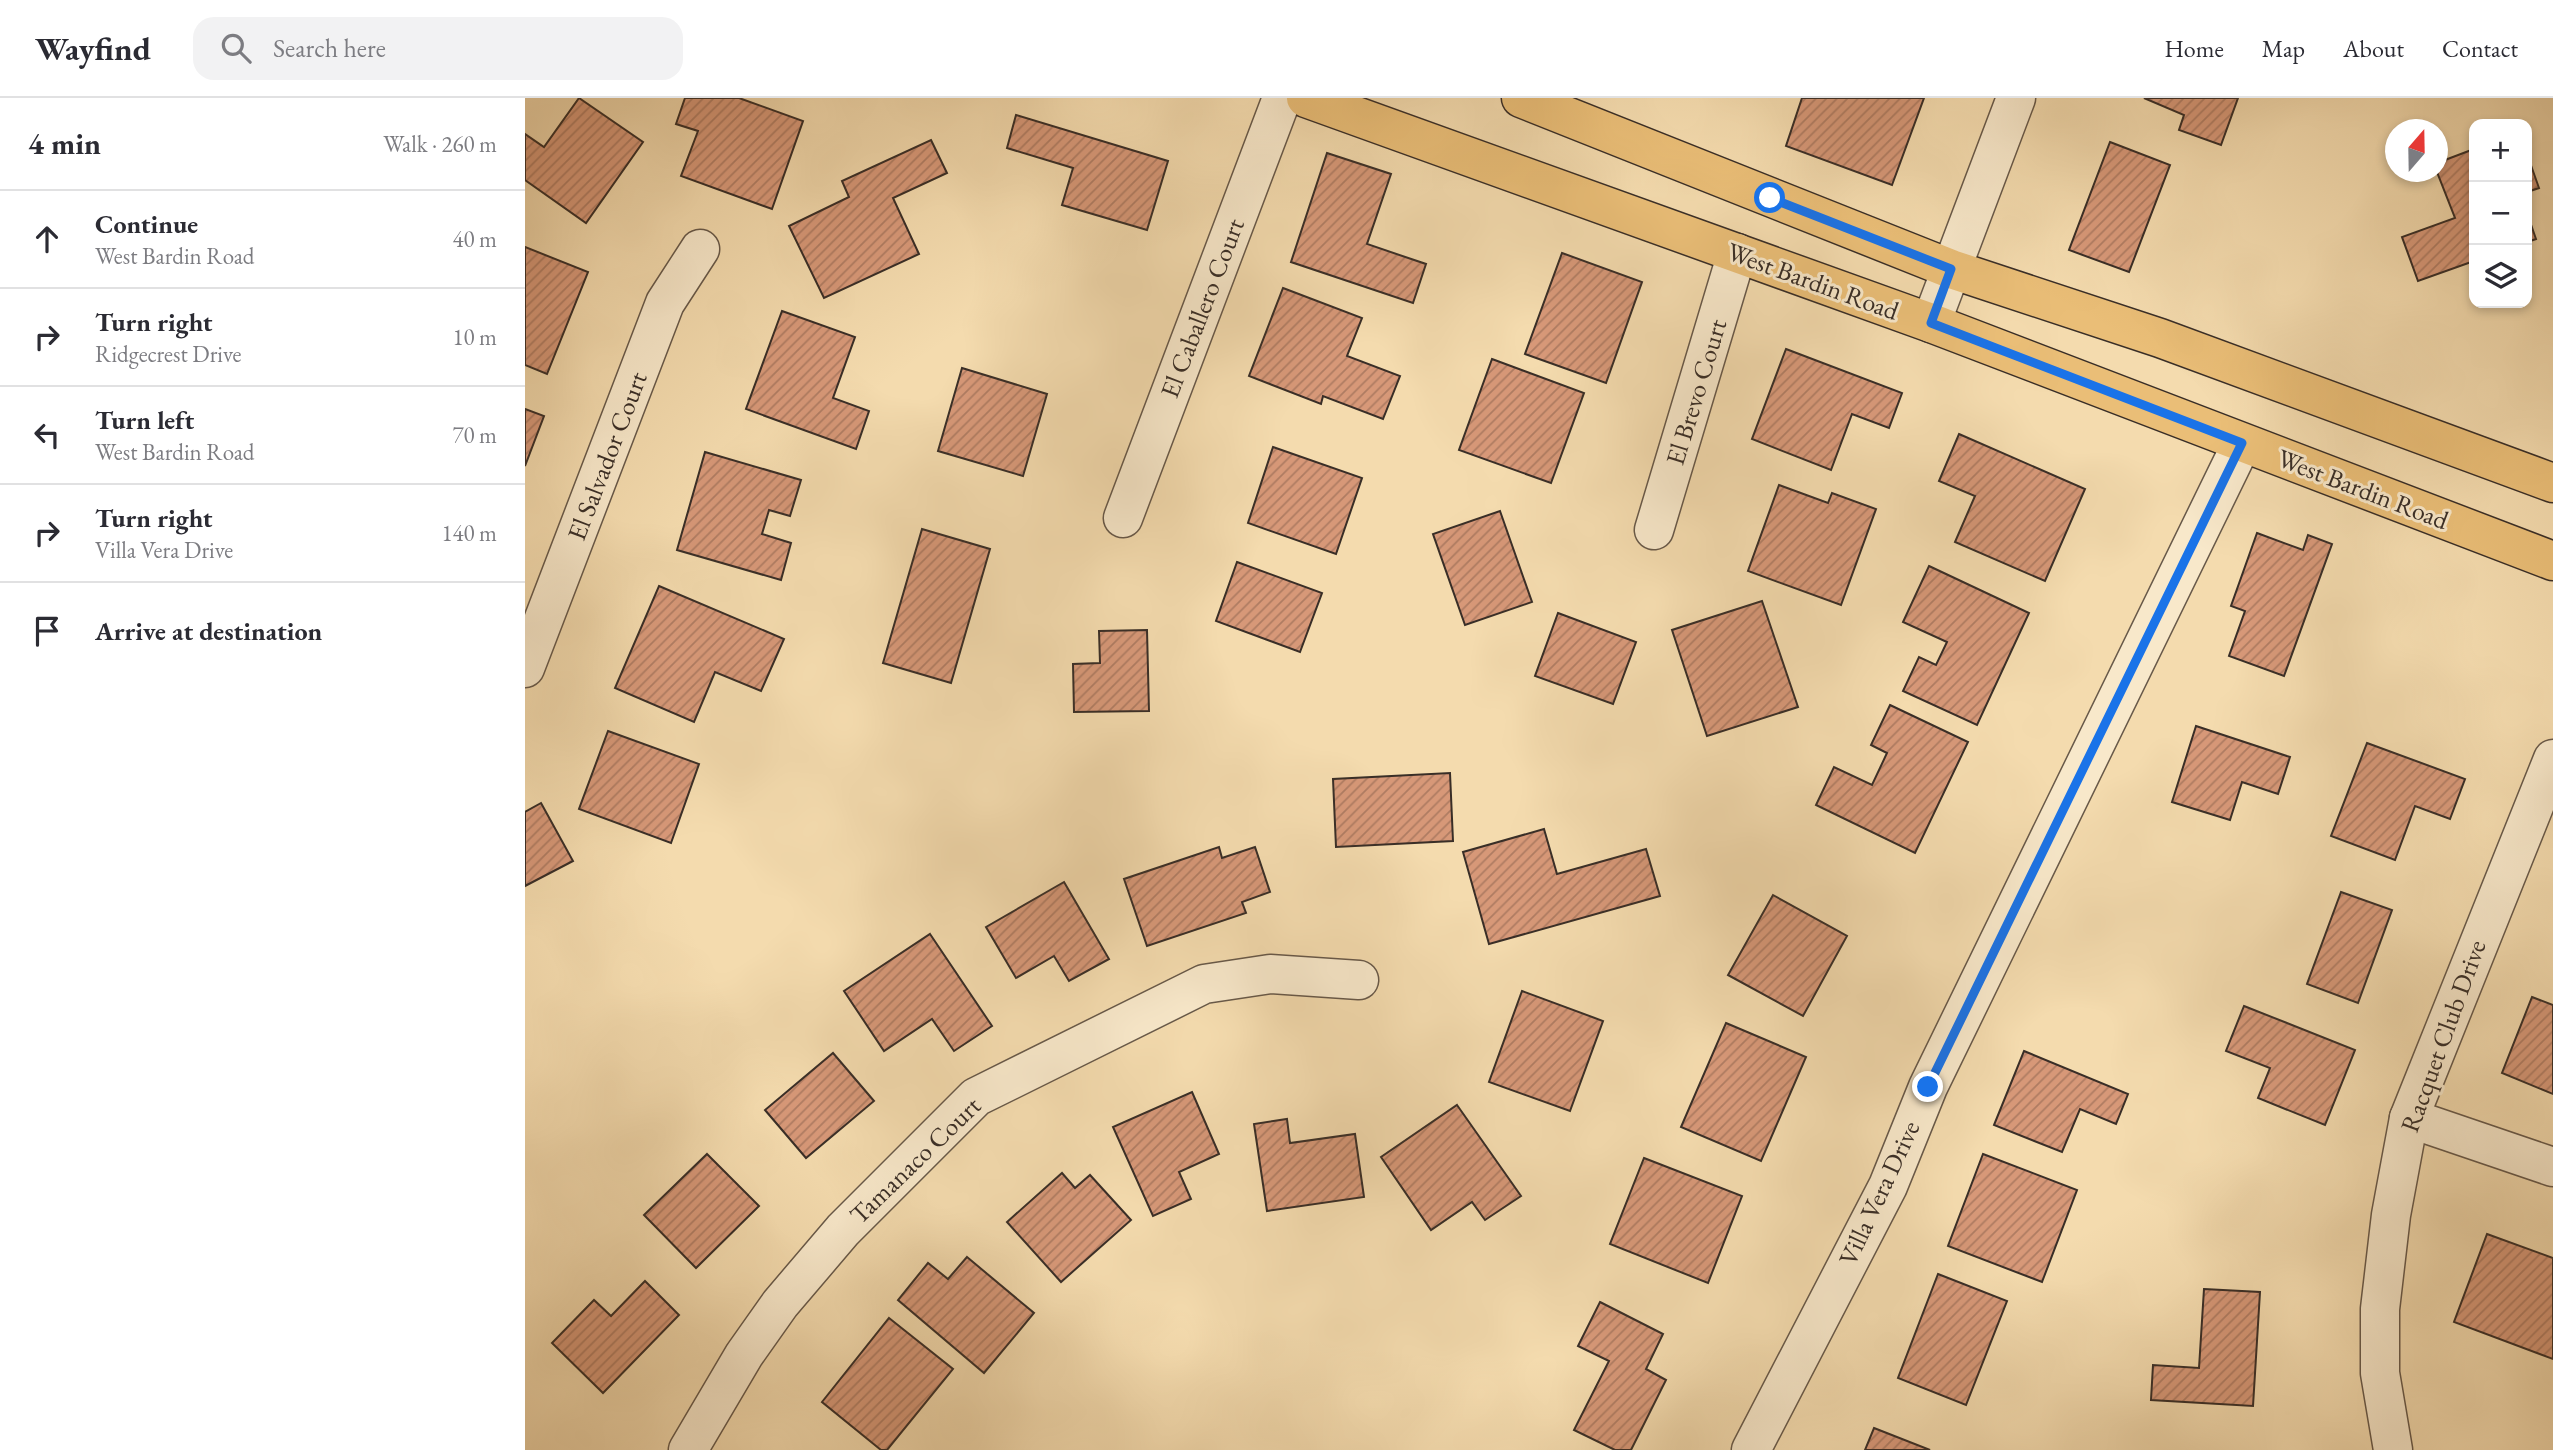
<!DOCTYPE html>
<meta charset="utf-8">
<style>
:root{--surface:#fff;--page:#f2f2f3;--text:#2b2b33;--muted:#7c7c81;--line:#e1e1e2}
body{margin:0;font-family:"EB Garamond",serif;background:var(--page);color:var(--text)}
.controls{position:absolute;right:21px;top:21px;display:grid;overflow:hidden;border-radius:14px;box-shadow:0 4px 10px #0003}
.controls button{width:63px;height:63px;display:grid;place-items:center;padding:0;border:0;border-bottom:2px solid var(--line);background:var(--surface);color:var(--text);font:35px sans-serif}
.compass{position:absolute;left:1860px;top:21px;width:63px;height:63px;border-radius:50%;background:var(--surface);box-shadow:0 4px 10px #0003;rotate:20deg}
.stop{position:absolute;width:21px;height:21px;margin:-16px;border:5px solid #1a73e8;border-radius:50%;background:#fff}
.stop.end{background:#1a73e8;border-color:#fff;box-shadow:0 2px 7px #0008}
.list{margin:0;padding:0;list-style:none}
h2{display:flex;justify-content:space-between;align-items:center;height:91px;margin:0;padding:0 28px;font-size:30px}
h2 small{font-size:23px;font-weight:400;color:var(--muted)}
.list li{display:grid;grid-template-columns:46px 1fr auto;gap:21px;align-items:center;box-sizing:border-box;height:98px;padding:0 28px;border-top:2px solid var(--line)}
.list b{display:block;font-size:26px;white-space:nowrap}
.list p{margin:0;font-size:23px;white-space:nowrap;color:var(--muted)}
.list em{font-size:23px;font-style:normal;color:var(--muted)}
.icon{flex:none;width:38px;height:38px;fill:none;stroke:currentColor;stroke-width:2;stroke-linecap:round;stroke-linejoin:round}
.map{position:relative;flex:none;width:2028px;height:1352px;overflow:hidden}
header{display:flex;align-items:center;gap:42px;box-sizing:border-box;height:98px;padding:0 35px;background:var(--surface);border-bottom:2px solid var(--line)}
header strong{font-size:33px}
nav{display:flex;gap:38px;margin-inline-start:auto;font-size:24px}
.search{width:490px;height:63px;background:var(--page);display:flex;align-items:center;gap:18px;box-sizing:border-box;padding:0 24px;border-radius:21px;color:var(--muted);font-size:26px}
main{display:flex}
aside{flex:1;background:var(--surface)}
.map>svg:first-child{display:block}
</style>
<header>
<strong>Wayfind</strong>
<div class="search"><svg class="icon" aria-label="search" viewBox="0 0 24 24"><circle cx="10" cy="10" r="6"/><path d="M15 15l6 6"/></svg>Search here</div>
<nav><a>Home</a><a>Map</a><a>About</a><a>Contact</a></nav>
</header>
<main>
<aside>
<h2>4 min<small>Walk · 260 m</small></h2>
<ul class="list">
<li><svg class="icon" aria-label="ahead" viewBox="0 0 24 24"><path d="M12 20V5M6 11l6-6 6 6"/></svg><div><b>Continue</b><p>West Bardin Road</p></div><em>40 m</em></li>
<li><svg class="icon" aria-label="right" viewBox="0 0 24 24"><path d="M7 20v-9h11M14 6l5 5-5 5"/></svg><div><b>Turn right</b><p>Ridgecrest Drive</p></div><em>10 m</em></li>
<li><svg class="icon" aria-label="left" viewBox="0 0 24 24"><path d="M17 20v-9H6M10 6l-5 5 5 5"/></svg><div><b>Turn left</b><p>West Bardin Road</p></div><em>70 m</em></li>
<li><svg class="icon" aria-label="right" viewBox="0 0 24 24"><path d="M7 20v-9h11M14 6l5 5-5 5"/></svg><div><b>Turn right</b><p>Villa Vera Drive</p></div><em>140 m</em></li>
<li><svg class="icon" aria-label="arrive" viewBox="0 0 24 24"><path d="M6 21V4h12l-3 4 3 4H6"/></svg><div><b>Arrive at destination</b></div></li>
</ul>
</aside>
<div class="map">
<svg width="2028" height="1352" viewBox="0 0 2028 1352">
<defs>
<pattern id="building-hatch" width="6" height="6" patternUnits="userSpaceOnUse" patternTransform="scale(1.75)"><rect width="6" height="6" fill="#d79878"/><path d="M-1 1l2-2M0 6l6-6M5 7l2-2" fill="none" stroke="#af7c62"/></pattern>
</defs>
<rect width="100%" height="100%" fill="#f4dbae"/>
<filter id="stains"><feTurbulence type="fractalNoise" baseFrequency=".00286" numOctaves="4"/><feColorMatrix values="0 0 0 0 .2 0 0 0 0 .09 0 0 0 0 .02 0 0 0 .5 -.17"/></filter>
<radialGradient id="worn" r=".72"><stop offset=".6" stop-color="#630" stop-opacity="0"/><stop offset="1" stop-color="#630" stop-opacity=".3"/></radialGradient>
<!-- building -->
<g fill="url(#building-hatch)" stroke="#392e27" stroke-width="2">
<path d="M54,0L118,44L61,125L0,82V36L19,49Z"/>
<path d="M160,0H214L278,23L247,111L156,78L173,33L151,26Z"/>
<path d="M1277,0H1399L1367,87L1261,48Z"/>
<path d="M1619,0H1713L1696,47L1654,32L1659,17Z"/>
<path d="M491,17L643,63L622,132L537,107L548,70L482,50Z"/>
<path d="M406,42L422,75L368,100L394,156L299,200L264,128L324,99L317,83Z"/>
<path d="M1585,44L1645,67L1604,174L1544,152Z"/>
<path d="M1949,51V163L1893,183L1877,139L1930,120L1912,74V65Z"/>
<path d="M802,55L866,76L842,146L901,166L888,205L766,164Z"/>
<path d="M2002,56L2014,90L2002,94Z"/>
<path d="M2002,115L2011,141L2002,144Z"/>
<path d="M0,149L63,174L22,276L0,267Z"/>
<path d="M1037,155L1117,184L1081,285L1000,256Z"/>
<path d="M758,190L837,220L822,258L875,278L858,321L798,298L796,306L724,278Z"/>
<path d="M257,213L330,239L308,300L344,313L331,351L221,311Z"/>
<path d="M1261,251L1377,295L1364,330L1327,316L1306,372L1227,341Z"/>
<path d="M967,261L1059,295L1026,385L934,352Z"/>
<path d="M437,270L522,296L498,378L413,353Z"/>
<path d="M0,311L19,318L0,368Z"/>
<path d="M1434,336L1560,391L1520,483L1430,444L1450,398L1414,383Z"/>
<path d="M748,349L837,380L811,456L723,425Z"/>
<path d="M180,354L276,382L265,418L244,412L237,436L266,445L256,482L152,452Z"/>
<path d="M1254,387L1303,405L1307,395L1351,411L1316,507L1223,473Z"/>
<path d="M975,413L1007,504L940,527L908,436Z"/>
<path d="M397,431L465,451L426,585L358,565Z"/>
<path d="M1732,435L1778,452L1783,437L1807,446L1759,578L1704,558L1720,513L1706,508Z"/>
<path d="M712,464L797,495L775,554L691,523Z"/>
<path d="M1404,468L1504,515L1452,627L1378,593L1394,559L1411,567L1422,544L1378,524Z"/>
<path d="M134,488L259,541L236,593L190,574L169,624L90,590Z"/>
<path d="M1237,503L1273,609L1182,638L1147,532Z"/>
<path d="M1033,515L1111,544L1088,606L1010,578Z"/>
<path d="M622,532L624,613L549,614L548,566L575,565L574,533Z"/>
<path d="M1365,607L1443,644L1390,755L1291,707L1309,669L1347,687L1362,655L1346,647Z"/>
<path d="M1671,628L1765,659L1753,696L1717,684L1705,722L1647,704Z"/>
<path d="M83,633L174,666L146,745L54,711Z"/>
<path d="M1842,645L1940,681L1925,721L1890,708L1870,762L1806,738Z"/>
<path d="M925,675L928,743L811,749L808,681Z"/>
<path d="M16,705L48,763L0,788V714Z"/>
<path d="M1019,731L1032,776L1121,751L1135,798L964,846L938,754Z"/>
<path d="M694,749L697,760L730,749L745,794L717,804L721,815L622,848L599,781Z"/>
<path d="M539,784L584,861L544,883L529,858L491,880L461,829Z"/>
<path d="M1816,794L1867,812L1833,905L1782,886Z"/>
<path d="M1248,797L1322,838L1278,918L1203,877Z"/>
<path d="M405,836L467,928L429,953L407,921L359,953L319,893Z"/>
<path d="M997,893L1078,923L1045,1013L964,984Z"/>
<path d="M2007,899L2028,907V996L1977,975Z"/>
<path d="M1719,908L1830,952L1800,1027L1733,1000L1745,970L1701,953Z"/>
<path d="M1201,925L1281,959L1236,1063L1156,1029Z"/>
<path d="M1499,953L1603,996L1591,1026L1555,1011L1537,1054L1469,1027Z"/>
<path d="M308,955L349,1003L281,1060L240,1012Z"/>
<path d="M667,994L694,1056L654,1074L666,1101L628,1118L588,1029Z"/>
<path d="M932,1007L996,1098L960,1122L947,1104L906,1132L856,1059Z"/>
<path d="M762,1021L765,1045L830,1036L839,1099L742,1113L729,1026Z"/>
<path d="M182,1056L234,1108L171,1170L119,1117Z"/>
<path d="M1458,1056L1552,1092L1517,1184L1423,1148Z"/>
<path d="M1119,1060L1217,1098L1183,1185L1085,1146Z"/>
<path d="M537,1075L550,1090L565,1077L606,1122L536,1184L482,1124Z"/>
<path d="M1962,1136L2028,1160V1261L1929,1224Z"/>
<path d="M442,1159L509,1215L459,1275L373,1202L403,1165L423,1181Z"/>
<path d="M1413,1176L1482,1203L1441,1307L1373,1280Z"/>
<path d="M120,1183L154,1217L78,1295L27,1245L69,1202L86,1218Z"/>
<path d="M1679,1191L1735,1194L1728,1308L1626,1302L1628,1267L1674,1270Z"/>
<path d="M1075,1204L1138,1236L1121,1271L1141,1282L1106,1352H1090L1049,1332L1084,1263L1053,1248Z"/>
<path d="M364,1220L428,1271L362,1352H356L297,1304Z"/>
<path d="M1349,1330L1405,1352H1340Z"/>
</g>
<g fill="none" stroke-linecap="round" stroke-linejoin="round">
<!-- minor casing -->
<g stroke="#685949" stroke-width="41">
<g id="minor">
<path d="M1406,225L1491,0"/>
<path d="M598,420L757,0"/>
<path d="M1129,432L1212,155"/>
<path d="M0,570L140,205L175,151"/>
<path d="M1884,1020L2028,1069"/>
<path d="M163,1352L219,1257L255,1206L318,1132L451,999L679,886L745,876L834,882"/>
<path d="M1226,1352L1363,1088L1403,989L1717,345"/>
<path d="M1868,1352L1855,1275V1211L1866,1117L1884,1020L2028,661"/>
</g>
</g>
<!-- major casing -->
<g stroke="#392e27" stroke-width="41">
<g id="major">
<path d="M781,0L1406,225L2028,463"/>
<path d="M996,0L1426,171L1635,240L2028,385"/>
</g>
</g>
<!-- minor -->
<use href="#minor" stroke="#f8e8ca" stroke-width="38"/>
<!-- major -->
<use href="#major" stroke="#eabe77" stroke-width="38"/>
</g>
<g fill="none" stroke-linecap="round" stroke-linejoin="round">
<!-- route -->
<path stroke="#1a73e8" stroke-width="9" d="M1245,100L1426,171L1406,225L1717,345L1403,989"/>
</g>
<g text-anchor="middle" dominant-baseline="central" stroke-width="6" stroke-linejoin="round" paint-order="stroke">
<!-- street labels -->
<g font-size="26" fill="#392e27" stroke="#f8e8ca">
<text transform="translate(1288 183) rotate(20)">West Bardin Road</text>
<text transform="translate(677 210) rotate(-69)">El Caballero Court</text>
<text transform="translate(1171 294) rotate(-73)">El Brevo Court</text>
<text transform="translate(82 358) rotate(-69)">El Salvador Court</text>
<text transform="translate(1838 391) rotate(21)">West Bardin Road</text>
<text transform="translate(1918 938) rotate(-70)">Racquet Club Drive</text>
<text transform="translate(390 1062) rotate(-44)">Tamanaco Court</text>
<text transform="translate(1354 1095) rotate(-65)">Villa Vera Drive</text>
</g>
</g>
<rect width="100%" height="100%" filter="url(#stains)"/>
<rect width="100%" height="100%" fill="url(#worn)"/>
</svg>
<div class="controls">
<button>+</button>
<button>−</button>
<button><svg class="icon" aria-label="layers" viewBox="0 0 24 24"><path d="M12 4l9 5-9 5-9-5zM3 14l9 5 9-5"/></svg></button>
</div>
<svg class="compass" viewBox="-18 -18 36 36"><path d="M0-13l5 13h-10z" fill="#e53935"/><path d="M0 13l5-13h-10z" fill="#7c7c81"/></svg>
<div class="stop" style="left:1245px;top:100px"></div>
<div class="stop end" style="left:1403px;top:989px"></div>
</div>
</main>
